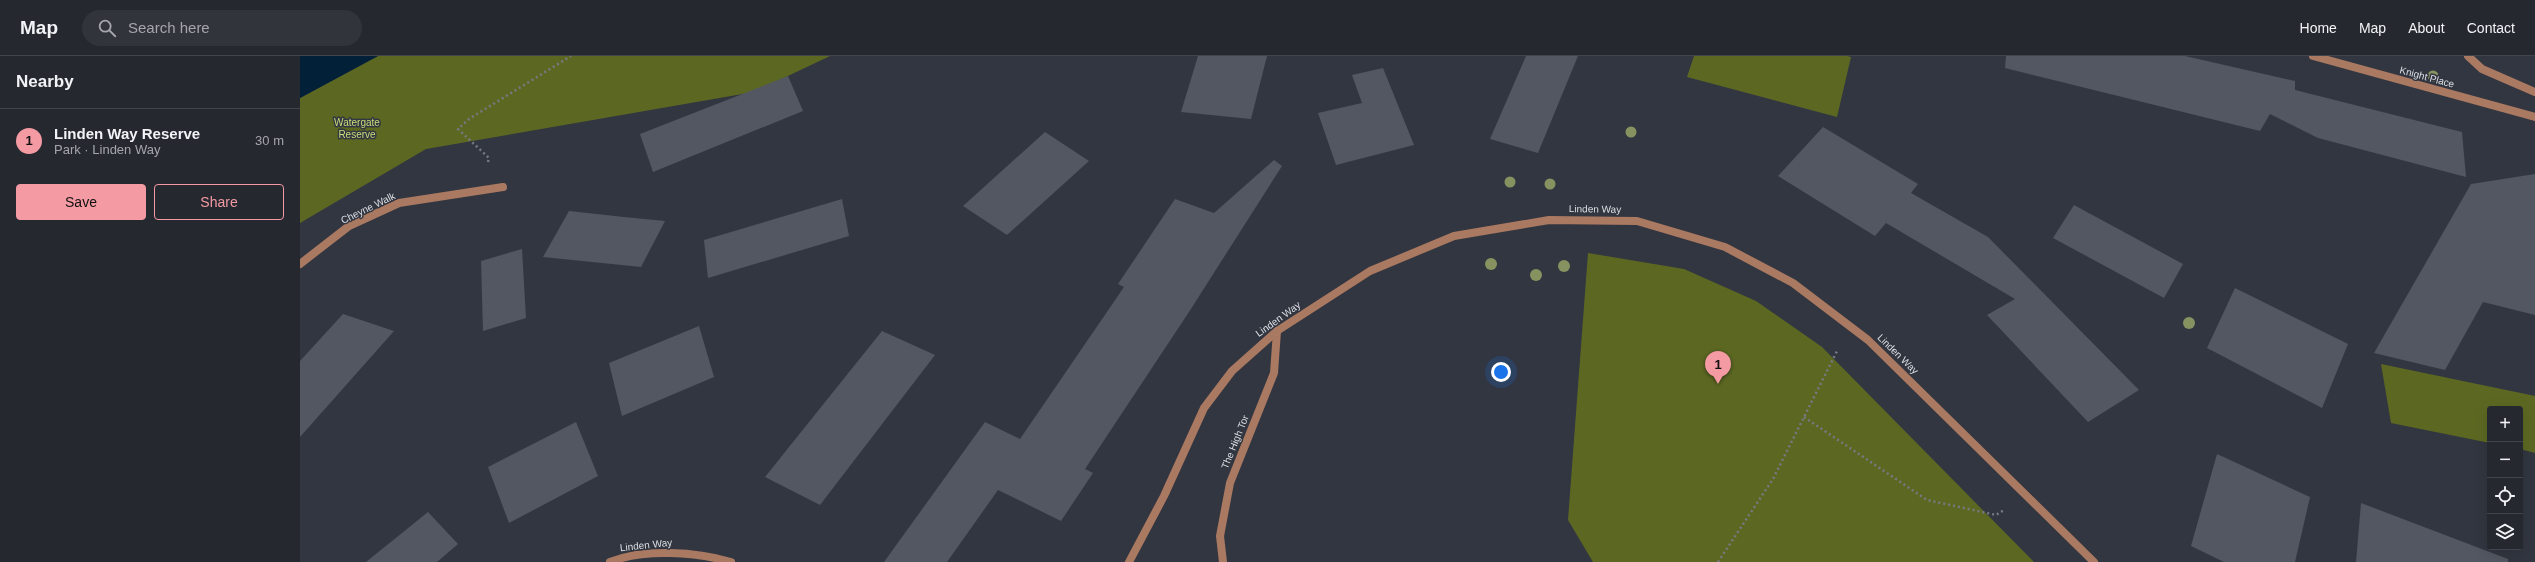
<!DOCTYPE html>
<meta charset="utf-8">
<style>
:root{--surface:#262830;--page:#32343c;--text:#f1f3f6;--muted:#a4a6ab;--line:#42444c;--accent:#f49aa3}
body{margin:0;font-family:Helvetica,sans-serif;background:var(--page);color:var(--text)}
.controls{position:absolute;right:12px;bottom:12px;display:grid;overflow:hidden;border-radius:4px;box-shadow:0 4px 16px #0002}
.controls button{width:36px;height:36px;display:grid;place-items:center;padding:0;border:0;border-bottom:1px solid var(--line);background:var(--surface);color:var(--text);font:20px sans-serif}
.you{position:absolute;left:1201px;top:316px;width:14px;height:14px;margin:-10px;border:3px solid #fff;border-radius:50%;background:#1a73e8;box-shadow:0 0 0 6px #1a73e833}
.badge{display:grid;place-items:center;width:26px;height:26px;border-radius:50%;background:var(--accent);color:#111;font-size:13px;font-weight:700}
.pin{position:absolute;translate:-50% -33px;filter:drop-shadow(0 1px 2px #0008)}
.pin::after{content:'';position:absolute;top:21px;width:14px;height:12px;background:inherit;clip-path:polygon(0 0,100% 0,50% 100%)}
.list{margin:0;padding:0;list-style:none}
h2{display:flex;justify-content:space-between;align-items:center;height:52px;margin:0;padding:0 16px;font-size:17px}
h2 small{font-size:13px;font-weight:400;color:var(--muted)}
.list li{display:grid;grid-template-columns:26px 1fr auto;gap:12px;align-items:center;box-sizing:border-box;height:64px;padding:0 16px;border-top:1px solid var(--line)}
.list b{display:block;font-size:15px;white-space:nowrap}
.list p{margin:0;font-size:13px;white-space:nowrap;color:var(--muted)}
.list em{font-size:13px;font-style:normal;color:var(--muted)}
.actions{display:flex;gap:8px;padding:12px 16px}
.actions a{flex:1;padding:9px 0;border:1px solid var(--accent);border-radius:4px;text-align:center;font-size:14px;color:var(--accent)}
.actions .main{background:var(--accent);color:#111}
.icon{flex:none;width:22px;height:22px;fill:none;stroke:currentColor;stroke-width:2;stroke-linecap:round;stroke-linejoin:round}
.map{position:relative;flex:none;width:2235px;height:506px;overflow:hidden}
header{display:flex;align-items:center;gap:24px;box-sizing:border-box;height:56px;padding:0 20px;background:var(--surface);border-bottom:1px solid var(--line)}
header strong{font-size:19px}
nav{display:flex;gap:22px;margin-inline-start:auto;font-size:14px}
.search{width:280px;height:36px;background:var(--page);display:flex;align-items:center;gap:10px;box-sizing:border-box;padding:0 14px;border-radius:22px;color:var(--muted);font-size:15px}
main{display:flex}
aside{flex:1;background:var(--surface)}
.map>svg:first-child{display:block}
</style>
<header>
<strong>Map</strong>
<div class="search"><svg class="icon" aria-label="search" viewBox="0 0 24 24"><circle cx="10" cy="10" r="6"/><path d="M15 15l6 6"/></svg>Search here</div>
<nav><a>Home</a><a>Map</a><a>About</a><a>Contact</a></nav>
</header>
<main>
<aside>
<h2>Nearby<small></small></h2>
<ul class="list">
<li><span class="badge">1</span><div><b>Linden Way Reserve</b><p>Park · Linden Way</p></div><em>30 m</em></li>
</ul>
<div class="actions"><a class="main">Save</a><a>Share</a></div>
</aside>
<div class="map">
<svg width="2235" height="506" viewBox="0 0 2235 506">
<rect width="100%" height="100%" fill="#323640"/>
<!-- green -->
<g fill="#5c6822">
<path d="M78,0H530L454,36L126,93L0,167V42Z"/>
<path d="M1394,0H1547L1551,1L1537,61L1387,21Z"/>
<path d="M1288,197L1384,213L1456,245L1522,291L1734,506H1293L1268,464Z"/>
<path d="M2081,308L2235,340V397L2220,393V353H2190V387L2091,367Z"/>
</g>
<!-- water -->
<path fill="#022138" d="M0,0H78L0,42Z"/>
<!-- building -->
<g fill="#525761">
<path d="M898,0H967L951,63L881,56Z"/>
<path d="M1226,0H1278L1238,97L1190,83Z"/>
<path d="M1706,0H1885L1995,25V34L2162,76L2166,121L2018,82L1970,58L1960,75L1705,12Z"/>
<path d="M1083,12L1114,89L1036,109L1018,57L1062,47L1052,19Z"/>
<path d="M488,20L503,55L353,116L340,78Z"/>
<path d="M1523,71L1618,128L1611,137L1688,181L1839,334L1788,366L1687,259L1715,243L1586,167L1575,180L1478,120Z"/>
<path d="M745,76L789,105L707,179L663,150Z"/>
<path d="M974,104L982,110L889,256L785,413L793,417L761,465L698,434L647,506H584L685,366L720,383L824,231L818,228L875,143L914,157Z"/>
<path d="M2235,118V259L2183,246L2145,314L2074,297L2171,128Z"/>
<path d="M542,143L549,180L408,222L404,184Z"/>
<path d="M1774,149L1883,208L1864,242L1753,182Z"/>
<path d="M269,155L324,161L365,165L341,211L243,201Z"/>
<path d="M222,193L226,262L183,275L181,205Z"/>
<path d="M1935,232L2048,288L2022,352L1907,292Z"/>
<path d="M43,258L94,275L0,381V305Z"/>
<path d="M399,270L414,321L322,360L309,307Z"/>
<path d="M582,275L635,299L520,449L465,421Z"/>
<path d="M276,366L298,420L209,467L188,411Z"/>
<path d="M1917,398L2010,441L1995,506H1924L1891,490Z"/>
<path d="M2061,447L2208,503V506H2056Z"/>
<path d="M128,456L158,488L137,506H66Z"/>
</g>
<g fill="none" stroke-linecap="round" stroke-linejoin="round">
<!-- path -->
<g stroke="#767982" stroke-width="2.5" stroke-dasharray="2 3" stroke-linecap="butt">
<path d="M188,106L189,102L158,73L169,63L271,0"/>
<path d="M1504,361L1627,444L1696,459L1704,454"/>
<path d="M1418,506L1473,423L1538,293"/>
</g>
<!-- lane -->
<path stroke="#aa7961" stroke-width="8" d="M2168,0L2182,13L2235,36"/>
<!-- street -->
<g stroke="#aa7961" stroke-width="8">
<path d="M2013,0L2235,61"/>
<path d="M0,208L49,170L99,147L203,131"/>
<path d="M310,506C344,492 397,496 431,506"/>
<path d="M829,506L864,440L904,352L932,315L977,275L1070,215L1154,180L1249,164L1337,165L1425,191L1493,227L1568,284L1794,506"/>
<path d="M923,506L920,480L930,427L974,317L977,275"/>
</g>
</g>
<!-- trees -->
<g fill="#869260">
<circle cx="2133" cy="20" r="5.5"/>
<circle cx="1331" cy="76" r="5.5"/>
<circle cx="1210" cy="126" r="5.5"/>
<circle cx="1250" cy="128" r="5.5"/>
<circle cx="1191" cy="208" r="6"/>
<circle cx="1264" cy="210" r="6"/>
<circle cx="1236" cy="219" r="6"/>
<circle cx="1889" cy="267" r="6"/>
</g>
<g text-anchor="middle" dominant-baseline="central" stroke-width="3" stroke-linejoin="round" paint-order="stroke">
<!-- street labels -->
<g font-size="10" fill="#dcdfe5" stroke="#323640">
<text transform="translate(2127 21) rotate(15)">Knight Place</text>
<text transform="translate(68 152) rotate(-26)">Cheyne Walk</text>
<text transform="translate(1295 153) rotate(1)">Linden Way</text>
<text transform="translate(978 263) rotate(-36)">Linden Way</text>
<text transform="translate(1598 298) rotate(44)">Linden Way</text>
<text transform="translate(935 386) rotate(-68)">The High Tor</text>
<text transform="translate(346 489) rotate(-6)">Linden Way</text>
</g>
<!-- park labels -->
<g font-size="10" fill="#cadd7a" stroke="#323640">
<text x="57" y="66">Watergate<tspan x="57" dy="12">Reserve</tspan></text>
</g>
</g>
</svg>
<div class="controls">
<button>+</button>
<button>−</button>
<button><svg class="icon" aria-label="locate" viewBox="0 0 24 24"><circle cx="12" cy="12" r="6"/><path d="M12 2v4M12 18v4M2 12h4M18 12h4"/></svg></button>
<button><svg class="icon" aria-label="layers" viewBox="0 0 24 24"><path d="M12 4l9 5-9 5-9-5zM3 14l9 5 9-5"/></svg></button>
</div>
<div class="you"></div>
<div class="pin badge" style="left:1418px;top:328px">1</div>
</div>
</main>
